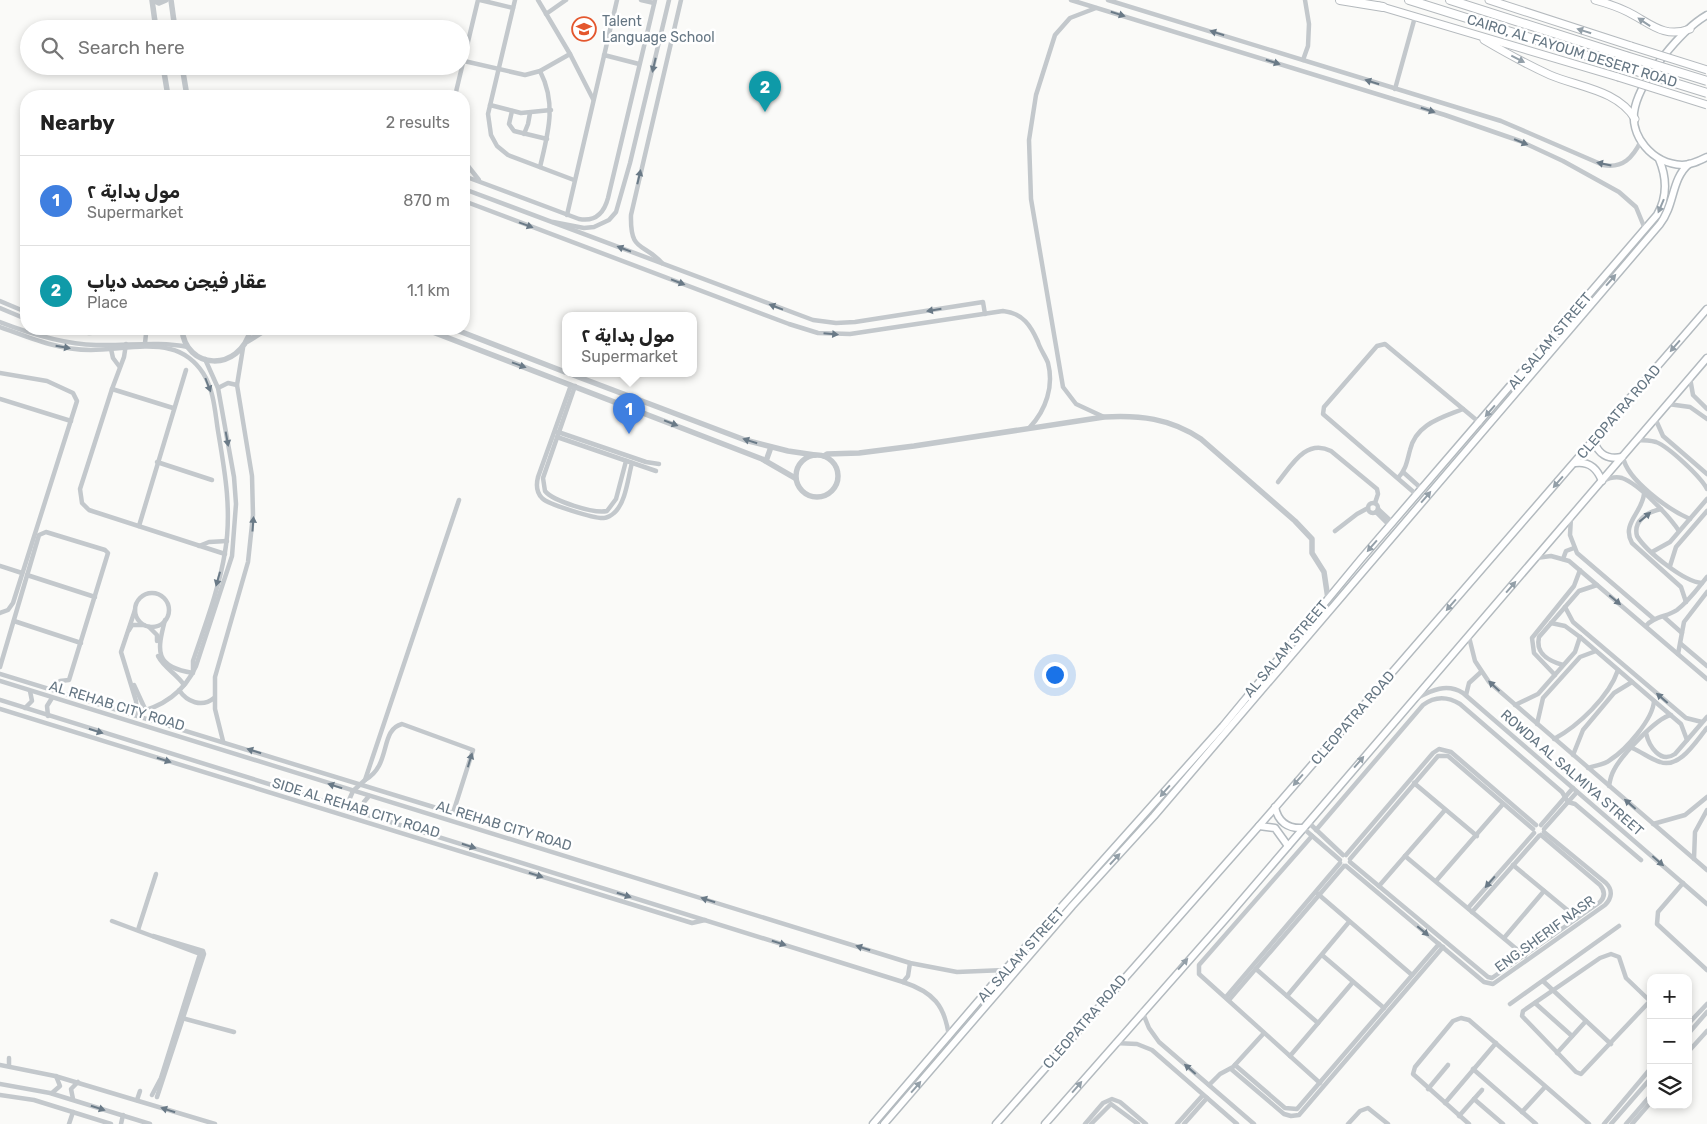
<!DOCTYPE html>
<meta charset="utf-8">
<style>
:root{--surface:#fff;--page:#f2f2f2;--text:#222;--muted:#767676;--line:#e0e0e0;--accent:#e4572e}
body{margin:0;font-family:Rubik,Vazirmatn,sans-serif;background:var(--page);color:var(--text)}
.controls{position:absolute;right:15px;bottom:15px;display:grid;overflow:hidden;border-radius:10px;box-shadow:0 2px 8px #0003}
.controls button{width:45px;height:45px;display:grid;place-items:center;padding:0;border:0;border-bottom:1px solid var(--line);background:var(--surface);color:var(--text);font:25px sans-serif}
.you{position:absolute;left:1054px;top:674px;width:18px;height:18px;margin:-12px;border:4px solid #fff;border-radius:50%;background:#1a73e8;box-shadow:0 0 0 8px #1a73e833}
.badge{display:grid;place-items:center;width:32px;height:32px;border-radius:50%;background:var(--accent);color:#fff;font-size:16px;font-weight:700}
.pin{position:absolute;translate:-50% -41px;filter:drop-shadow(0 1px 2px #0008)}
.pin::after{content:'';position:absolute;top:26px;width:18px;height:15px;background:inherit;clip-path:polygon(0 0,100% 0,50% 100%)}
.popup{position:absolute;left:562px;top:312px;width:135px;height:65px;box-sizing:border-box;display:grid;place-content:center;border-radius:10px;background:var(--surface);filter:drop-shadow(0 1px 4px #0005);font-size:16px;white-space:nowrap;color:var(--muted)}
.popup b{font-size:19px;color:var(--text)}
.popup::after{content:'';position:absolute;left:50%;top:100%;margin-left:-10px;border:10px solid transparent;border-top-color:var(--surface)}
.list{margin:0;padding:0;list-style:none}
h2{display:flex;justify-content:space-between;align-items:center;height:65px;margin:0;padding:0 20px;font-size:21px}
h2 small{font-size:16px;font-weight:400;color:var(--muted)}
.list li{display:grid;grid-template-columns:32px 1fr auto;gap:15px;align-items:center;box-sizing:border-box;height:90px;padding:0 20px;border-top:1px solid var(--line)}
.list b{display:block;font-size:19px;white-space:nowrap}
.list p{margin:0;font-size:16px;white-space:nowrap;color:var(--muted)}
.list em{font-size:16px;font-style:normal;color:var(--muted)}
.icon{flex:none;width:28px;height:28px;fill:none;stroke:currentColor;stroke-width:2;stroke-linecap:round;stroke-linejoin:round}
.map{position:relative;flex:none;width:1707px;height:1124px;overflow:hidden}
.search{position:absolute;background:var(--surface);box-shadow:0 2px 8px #0003;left:20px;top:20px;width:450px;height:55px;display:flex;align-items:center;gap:12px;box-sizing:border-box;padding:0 18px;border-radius:28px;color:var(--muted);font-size:19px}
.panel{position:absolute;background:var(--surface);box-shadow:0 2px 8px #0003;left:20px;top:90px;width:450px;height:245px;border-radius:20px}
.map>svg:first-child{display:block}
</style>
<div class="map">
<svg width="1707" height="1124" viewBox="0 0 1707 1124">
<rect width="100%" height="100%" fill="#fafaf8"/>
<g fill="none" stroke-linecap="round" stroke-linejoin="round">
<!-- secondary casing -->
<g stroke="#b3babf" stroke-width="9">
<g id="secondary">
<path d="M1707,15C1681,30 1642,78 1635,107C1628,136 1653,164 1682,165C1691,165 1699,161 1707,157"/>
<path d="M1594,441C1598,454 1608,460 1622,457"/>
<path d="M1575,463C1589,461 1597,468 1602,481"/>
<path d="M1275,807C1278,822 1288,829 1303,828"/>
<path d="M1259,826L1275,828L1288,846"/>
<path d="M873,1124L1005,970L1223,726L1361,559L1657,215C1668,196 1667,178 1659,159"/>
<path d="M884,1124L1072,906L1154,816L1660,224C1675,205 1671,179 1689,164"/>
<path d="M996,1124L1259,826L1707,309"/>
<path d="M1045,1124L1229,915L1707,358"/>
</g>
</g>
<!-- primary casing -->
<g stroke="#b5babe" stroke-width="9">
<g id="primary">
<path d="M1489,0L1631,46"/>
<path d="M1595,0C1606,3 1618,7 1628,12C1650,23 1664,39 1690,29"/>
<path d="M1379,6L1618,77"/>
<path d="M1484,40C1506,53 1528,65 1550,75C1578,87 1618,90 1635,119"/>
</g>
</g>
<!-- trunk casing -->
<g stroke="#b4b9bd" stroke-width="10">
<g id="trunk">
<path d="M1340,0L1383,7"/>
<path d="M1409,0L1623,67"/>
<path d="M1450,0L1626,56"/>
</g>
</g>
<!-- minor -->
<g stroke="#c3c8cc" stroke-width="4.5">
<path d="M480,0L513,8"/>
<path d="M515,0L488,114L491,135L497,146L508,155L574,180"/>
<path d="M538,0L570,54L593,99"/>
<path d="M641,0L654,3"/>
<path d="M1071,0L1445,115L1520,141L1563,161L1619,192L1636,207L1645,229"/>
<path d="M1108,0L1501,121L1603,165C1623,169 1633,157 1641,141"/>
<path d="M1096,8L1070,18L1055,35L1036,95L1029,140L1031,199L1063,387L1076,404L1104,417"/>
<path d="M546,14L566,0"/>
<path d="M604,55L639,64"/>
<path d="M1303,60L1308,46L1309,24L1305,0"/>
<path d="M464,61L525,75L540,71L570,54"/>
<path d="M1395,89L1415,17"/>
<path d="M455,96L478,0"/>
<path d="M490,105L521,113L551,110"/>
<path d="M512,111L509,124L514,131L547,139"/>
<path d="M524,134L528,124L530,113"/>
<path d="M464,161L479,180"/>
<path d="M540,167C548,133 557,104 540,71"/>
<path d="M464,176L579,219C595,222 604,213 608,198L655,0"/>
<path d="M464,189L813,320L836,323L855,322L983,302L985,314"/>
<path d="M464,201L789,324L818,333L850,334L1003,311C1023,313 1031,326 1038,342C1040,349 1046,357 1048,363C1054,386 1046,410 1030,427"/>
<path d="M567,215L617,0"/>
<path d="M553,222L584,228L594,227L609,220L616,212L630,163L669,0"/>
<path d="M662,263C643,242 630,253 631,215L681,0"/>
<path d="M0,301L26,312"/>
<path d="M0,308L26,319"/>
<path d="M0,322C31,334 63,344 96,345C128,346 157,341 188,347"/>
<path d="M0,327C30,338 58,350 91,350C116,350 146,343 170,349C184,352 196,362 203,373C214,390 215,412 218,431C225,472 232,511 225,552C219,589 205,625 193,661V673C154,667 157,651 165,620"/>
<path d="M62,329L89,333L143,329"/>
<path d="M142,329L146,334L145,343"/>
<path d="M126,344L124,357L112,389L80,489L82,503L89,510L225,554"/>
<path d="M111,349L113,358L119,366"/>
<path d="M0,373L47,381L73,393L77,401L13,603L8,610L0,613"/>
<path d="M1690,378L1693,395L1707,409"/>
<path d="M571,385L538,477C536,485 536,492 542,498C547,504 595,519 604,518C607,518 612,515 614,513C626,503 628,477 632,463"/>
<path d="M575,386L543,478L545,491C553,501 594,514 607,511L616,499L626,461"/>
<path d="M218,388L228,383L237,385"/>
<path d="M112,389L173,408"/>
<path d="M0,399L71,421"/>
<path d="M1668,404L1690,407L1707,419"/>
<path d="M1655,418L1663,436L1707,474"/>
<path d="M558,432L646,462L659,464"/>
<path d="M557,437L656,471"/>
<path d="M1636,440C1643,440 1649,440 1656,442C1669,447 1701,477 1707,489"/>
<path d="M1623,457C1627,480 1669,510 1690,519"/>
<path d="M157,462L212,480"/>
<path d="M1403,472L1422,489"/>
<path d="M1398,478C1406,470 1407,461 1410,450C1416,424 1441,418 1463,409"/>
<path d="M1603,481C1609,478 1615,476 1622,478C1639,484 1669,516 1679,531"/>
<path d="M1278,482C1291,466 1306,438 1331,451L1377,489L1378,494L1375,503"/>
<path d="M1644,494C1642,513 1621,524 1632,543L1681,587L1686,602"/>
<path d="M1417,495L1323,414L1324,407L1377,346L1385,344L1480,423"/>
<circle cx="1373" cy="508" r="5"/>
<path d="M1378,509L1393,523"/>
<path d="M1661,509C1647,512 1633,521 1637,536C1646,551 1684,582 1702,583"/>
<path d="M1376,512L1390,526"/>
<path d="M1571,517L1570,535L1577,553L1654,619"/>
<path d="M139,526L186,370"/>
<path d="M1335,531L1357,514L1368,508"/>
<path d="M199,546L209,542L227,541"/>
<path d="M1652,552L1670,542L1707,499"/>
<path d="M1536,558L1551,556L1569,561L1707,679"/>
<path d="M1563,559L1566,551L1574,548"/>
<path d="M0,566L22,573"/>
<path d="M1670,566L1676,547L1707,511"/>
<path d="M27,575L95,597"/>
<circle cx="152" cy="610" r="17"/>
<path d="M1565,607L1573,622L1686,718L1702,722"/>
<path d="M135,610L121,652L136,701L137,713"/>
<path d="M1664,617L1682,633"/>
<path d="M14,621L81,643"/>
<path d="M1551,623L1565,626L1580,637L1681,724L1687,740"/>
<path d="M1646,626C1654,616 1667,617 1677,610C1689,601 1698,588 1707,577"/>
<path d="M149,627L157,635V641"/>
<path d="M129,630L132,625H144"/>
<path d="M1469,637L1475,661L1489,682L1707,870"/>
<path d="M1681,644L1707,666"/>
<path d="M1678,654L1684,622L1707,592"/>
<path d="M158,656C164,668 177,674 184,685"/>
<path d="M1563,665C1549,661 1535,654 1539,637L1579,591L1597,585"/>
<path d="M0,667L39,535L46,532L105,550L108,553L69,680L60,681"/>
<path d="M0,674L453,813L473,750L402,724C379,730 392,765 365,780"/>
<path d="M1555,675L1534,653L1532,638L1574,586L1580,570"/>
<path d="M0,681L910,963L957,972L1005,970"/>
<path d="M134,685L146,711"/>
<path d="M179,690C187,702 202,708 214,698"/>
<path d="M1466,695L1469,683L1481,672"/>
<path d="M1417,698C1432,690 1447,683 1463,693L1707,904"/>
<path d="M0,700L903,982C933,992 945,1005 949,1037"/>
<path d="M1515,705L1538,694L1575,652L1580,637"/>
<path d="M25,708L32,701L30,691"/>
<path d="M0,709L692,923L705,920"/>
<path d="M132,714C160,708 184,693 196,666L232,556L236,504L234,477L218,388L205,359"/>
<path d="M48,716L47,706L52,698"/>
<path d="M1537,724L1543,698L1580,657L1596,651"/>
<path d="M1646,733C1649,746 1660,764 1675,754L1707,717"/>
<path d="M1554,739C1578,726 1609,697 1618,670"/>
<path d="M223,741L215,709V677L248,562L253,515L252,476L237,385L243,348"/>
<path d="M1632,748C1642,752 1650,759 1660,762C1680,769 1696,741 1707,728"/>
<path d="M1573,755L1583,730L1614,693L1632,682"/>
<path d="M1588,768C1596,765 1604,765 1610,760C1626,750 1653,719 1654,701"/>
<path d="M1414,783L1477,836"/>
<path d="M1609,786C1610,780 1611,775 1614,770C1621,756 1656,718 1671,715"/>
<path d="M346,807L353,791L365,780L459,500"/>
<path d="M363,812L364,802L369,796"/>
<path d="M1308,822L1343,855"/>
<path d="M1653,824L1685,815L1707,797"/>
<path d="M1541,825L1573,788"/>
<path d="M1303,828L1340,860"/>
<path d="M1544,829L1577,792"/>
<path d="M1316,830L1423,705C1435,696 1447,696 1460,704L1562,792L1568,802L1575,804L1641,860"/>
<path d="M1312,836L1199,965V974L1320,1083"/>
<path d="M1346,855L1433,753L1439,749L1451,752L1536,825"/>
<path d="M1405,856L1525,956"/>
<path d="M1350,859L1438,756H1448L1533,829"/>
<path d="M1694,859L1695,832L1707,810"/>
<path d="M1350,862L1488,977L1492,978L1600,902C1605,897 1605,891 1600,885L1541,835"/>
<path d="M1513,865L1577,918"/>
<path d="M1346,866L1484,982L1493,984L1605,905C1612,898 1613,890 1606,883L1544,832"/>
<path d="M1436,881L1503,804"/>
<path d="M1683,883L1658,912L1657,924L1707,970"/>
<path d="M1379,886L1445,810"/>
<path d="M1318,894L1412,975"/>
<path d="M1468,908L1534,833"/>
<path d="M1472,912L1539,836"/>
<path d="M112,921L200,954L161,1078L152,1095"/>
<path d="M138,930L156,874"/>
<path d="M153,936L203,951L204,954L157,1097"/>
<path d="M1504,938L1544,891"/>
<path d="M1322,955L1384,1008"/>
<path d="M1256,969L1318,1023"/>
<path d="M1543,981L1611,1044"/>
<path d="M903,982L908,976L910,963"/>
<path d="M1287,996L1349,922"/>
<path d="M1226,997L1340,863"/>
<path d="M1229,1000L1344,866"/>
<path d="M1650,1001L1581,1074L1576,1072L1522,1016L1523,1011L1600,958L1611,954L1619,957L1626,978L1651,1002"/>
<path d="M1535,1003L1572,1036"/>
<path d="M1510,1004L1619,926"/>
<path d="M1142,1011L1149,1028L1159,1042L1254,1124"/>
<path d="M182,1018L234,1032"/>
<path d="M1688,1024L1707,1004"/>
<path d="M1688,1034L1707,1012"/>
<path d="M1115,1043L1137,1044L1152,1050L1237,1124"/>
<path d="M1688,1052L1707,1031"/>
<path d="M1557,1053L1586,1021"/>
<path d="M1290,1056L1353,982"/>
<path d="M0,1065L55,1076L215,1124"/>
<path d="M1235,1065L1285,1108L1297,1109L1439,944"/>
<path d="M9,1066V1058"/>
<path d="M1231,1069L1284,1114L1291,1116L1299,1115L1443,947"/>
<path d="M1473,1069L1536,1124"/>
<path d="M0,1084L50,1093L150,1124"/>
<path d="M1209,1085L1220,1074L1233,1067L1264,1033"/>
<path d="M1428,1089L1448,1065"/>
<path d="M52,1093L60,1086L56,1076"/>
<path d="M0,1095L34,1100L111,1124"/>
<path d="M73,1099L71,1089L78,1082"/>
<path d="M1474,1099L1503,1124"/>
<path d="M137,1100L140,1091"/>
<path d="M1445,1103L1496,1043"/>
<path d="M1522,1112L1545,1087"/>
<path d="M1459,1116L1482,1090"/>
<path d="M69,1124L73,1112"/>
<path d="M121,1124L123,1115"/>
<path d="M1085,1124L1103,1103L1112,1099L1120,1102L1146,1124"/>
<path d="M1091,1124L1111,1104L1138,1124"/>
<path d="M1177,1124L1203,1095"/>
<path d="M1184,1124L1207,1098"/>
<path d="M1348,1124L1360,1111L1368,1108L1388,1124"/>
<path d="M1469,1124L1413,1074L1415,1067L1453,1021L1461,1018L1469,1020L1589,1124"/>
<path d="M1604,1124L1651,1068"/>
<path d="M1611,1124L1651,1078"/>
<path d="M1626,1124L1651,1095"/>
<path d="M1632,1124L1651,1102"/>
</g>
<!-- tertiary -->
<g stroke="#c3c8cc" stroke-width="5.5">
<path d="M152,0L156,29"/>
<path d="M153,0L159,3L166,0"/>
<path d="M171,0L175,29"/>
<path d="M159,29L166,25L175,26"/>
<path d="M163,66L168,96"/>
<path d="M182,66L187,96"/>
<path d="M182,329C185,369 239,374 251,329"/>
<path d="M425,329L762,459L795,478"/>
<path d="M454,329L565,372"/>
<path d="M248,341L267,329"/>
<path d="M568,373L745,440L788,451L815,455"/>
<circle cx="817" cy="476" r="21"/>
<path d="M824,456L827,454L859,453L914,446L1104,417C1139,415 1170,418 1201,439L1295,521L1312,539V553L1324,572L1328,599"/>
<path d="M766,461L771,447"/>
</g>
<!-- secondary -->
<use href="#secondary" stroke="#fff" stroke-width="6"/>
<!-- primary -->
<use href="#primary" stroke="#fff" stroke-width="7"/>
<!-- trunk -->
<use href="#trunk" stroke="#fff" stroke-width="8"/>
<!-- primary-bridge casing -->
<g stroke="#b5babe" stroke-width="9" stroke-linecap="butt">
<g id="primary-bridge">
<path d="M1631,46L1707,70"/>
<path d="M1618,77L1707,105"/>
</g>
</g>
<!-- trunk-bridge casing -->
<g stroke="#b4b9bd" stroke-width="10" stroke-linecap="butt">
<g id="trunk-bridge">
<path d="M1626,56L1707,81"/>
<path d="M1623,67L1707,93"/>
</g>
</g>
<!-- primary-bridge -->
<use href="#primary-bridge" stroke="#fff" stroke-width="7"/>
<!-- trunk-bridge -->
<use href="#trunk-bridge" stroke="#fff" stroke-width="8"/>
</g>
<!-- one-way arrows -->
<defs><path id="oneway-solid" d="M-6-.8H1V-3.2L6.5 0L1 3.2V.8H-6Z" transform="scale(1.25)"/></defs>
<g fill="#6a7a87">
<use href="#oneway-solid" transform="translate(1118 14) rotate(17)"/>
<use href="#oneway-solid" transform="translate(1217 33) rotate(-163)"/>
<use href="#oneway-solid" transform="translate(1273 62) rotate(17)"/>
<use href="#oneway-solid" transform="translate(654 65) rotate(103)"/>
<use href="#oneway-solid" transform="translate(1372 82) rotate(-162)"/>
<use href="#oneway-solid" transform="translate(1428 110) rotate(17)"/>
<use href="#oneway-solid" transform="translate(1521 142) rotate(22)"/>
<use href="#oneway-solid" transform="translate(1604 164) rotate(-168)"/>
<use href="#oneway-solid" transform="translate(639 177) rotate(-77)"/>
<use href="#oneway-solid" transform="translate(526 225) rotate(20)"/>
<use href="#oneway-solid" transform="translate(624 249) rotate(-159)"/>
<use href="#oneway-solid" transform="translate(678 282) rotate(21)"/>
<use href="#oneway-solid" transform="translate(776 307) rotate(-159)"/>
<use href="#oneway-solid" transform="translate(934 310) rotate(171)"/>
<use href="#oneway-solid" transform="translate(831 334) rotate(5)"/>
<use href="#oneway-solid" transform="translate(63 347) rotate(10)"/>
<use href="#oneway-solid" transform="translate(519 365) rotate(20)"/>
<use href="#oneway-solid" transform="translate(208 385) rotate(69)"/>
<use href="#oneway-solid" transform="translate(671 423) rotate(21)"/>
<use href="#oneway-solid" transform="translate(227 439) rotate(80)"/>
<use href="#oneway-solid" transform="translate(750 441) rotate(-163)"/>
<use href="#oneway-solid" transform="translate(1645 517) rotate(-40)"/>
<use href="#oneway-solid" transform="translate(253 524) rotate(-86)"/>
<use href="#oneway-solid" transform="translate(218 579) rotate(106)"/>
<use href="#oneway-solid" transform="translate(1615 600) rotate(40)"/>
<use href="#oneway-solid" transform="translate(1494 686) rotate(-137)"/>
<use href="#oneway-solid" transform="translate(1662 698) rotate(-139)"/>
<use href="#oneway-solid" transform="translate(96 731) rotate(18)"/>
<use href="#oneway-solid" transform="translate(254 751) rotate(-162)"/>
<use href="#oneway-solid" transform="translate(164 760) rotate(18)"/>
<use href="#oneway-solid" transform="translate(470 760) rotate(-73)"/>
<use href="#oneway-solid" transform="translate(335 786) rotate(-163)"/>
<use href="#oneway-solid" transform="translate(1630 804) rotate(-139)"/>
<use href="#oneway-solid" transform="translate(469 846) rotate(18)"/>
<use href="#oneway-solid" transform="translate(1658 861) rotate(41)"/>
<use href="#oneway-solid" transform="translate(536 875) rotate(17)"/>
<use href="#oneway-solid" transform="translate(1490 882) rotate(131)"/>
<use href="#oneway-solid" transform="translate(624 895) rotate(17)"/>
<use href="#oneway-solid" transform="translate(708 900) rotate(-163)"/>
<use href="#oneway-solid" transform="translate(1423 931) rotate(40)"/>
<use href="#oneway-solid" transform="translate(779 943) rotate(17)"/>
<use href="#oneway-solid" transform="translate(863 948) rotate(-163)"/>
<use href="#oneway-solid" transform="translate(1190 1069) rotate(-139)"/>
<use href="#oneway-solid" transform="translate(98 1108) rotate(18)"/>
<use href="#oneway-solid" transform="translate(168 1110) rotate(-163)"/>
</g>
<g fill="#939fa8">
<use href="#oneway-solid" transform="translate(1644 22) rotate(-146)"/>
<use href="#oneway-solid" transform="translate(1584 31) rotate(-163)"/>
<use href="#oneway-solid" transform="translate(1518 59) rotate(27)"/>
<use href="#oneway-solid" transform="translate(1661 206) rotate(113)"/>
<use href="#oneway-solid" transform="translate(1611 280) rotate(-49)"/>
<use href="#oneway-solid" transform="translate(1675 346) rotate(131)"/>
<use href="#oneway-solid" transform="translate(1490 411) rotate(131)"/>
<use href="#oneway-solid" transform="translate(1558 482) rotate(131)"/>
<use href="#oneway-solid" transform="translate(1426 497) rotate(-49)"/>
<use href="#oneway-solid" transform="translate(1372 546) rotate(131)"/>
<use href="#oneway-solid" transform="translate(1511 587) rotate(-49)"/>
<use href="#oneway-solid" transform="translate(1451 605) rotate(131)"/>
<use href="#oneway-solid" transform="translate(1359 762) rotate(-49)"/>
<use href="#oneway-solid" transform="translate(1298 780) rotate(131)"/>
<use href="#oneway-solid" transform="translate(1165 791) rotate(131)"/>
<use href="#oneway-solid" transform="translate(1115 859) rotate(-47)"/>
<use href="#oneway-solid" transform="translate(1183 964) rotate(-49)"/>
<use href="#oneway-solid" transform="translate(916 1087) rotate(-49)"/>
<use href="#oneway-solid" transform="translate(1077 1087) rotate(-49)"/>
</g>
<!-- icons -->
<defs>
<g id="school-ring" transform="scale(1.25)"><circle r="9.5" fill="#fff" stroke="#e4572e" stroke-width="1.5"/><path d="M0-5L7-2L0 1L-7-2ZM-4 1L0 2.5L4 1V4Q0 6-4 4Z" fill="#e4572e"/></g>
</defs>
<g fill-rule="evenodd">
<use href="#school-ring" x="584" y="29"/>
</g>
<g text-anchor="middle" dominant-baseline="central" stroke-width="5" stroke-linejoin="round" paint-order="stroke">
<!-- poi labels -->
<g font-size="14" fill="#657683" stroke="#fff" text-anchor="start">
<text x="602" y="21">Talent<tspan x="602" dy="16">Language School</tspan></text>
</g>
<!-- street labels -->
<g font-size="14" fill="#657683" stroke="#fff">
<text transform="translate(1572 51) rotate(17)">CAIRO, AL FAYOUM DESERT ROAD</text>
<text transform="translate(1550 341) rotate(-50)">AL SALAM STREET</text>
<text transform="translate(1619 412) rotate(-49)">CLEOPATRA ROAD</text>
<text transform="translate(1286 649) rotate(-50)">AL SALAM STREET</text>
<text transform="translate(117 706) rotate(17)">AL REHAB CITY ROAD</text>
<text transform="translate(1353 718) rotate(-49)">CLEOPATRA ROAD</text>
<text transform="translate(1572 773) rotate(41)">ROWDA AL SALMIYA STREET</text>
<text transform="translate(356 808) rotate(17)">SIDE AL REHAB CITY ROAD</text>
<text transform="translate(504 826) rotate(17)">AL REHAB CITY ROAD</text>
<text transform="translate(1545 934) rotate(-36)">ENG.SHERIF NASR</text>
<text transform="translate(1021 955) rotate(-48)">AL SALAM STREET</text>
<text transform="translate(1085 1022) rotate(-49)">CLEOPATRA ROAD</text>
</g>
</g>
</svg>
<div class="controls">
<button>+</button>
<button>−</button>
<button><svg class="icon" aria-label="layers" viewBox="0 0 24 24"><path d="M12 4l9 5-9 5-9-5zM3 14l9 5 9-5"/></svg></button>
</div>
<div class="you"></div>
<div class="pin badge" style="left:629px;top:434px;background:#3f7fe0">1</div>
<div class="popup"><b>مول بداية ۲</b>Supermarket</div>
<div class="pin badge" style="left:765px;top:112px;background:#0f9aa8">2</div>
<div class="search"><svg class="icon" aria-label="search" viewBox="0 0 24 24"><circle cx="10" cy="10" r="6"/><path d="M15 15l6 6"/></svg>Search here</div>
<section class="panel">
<h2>Nearby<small>2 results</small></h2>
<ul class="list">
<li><span class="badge" style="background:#3f7fe0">1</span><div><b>مول بداية ۲</b><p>Supermarket</p></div><em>870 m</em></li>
<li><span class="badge" style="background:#0f9aa8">2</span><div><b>عقار فيجن محمد دياب</b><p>Place</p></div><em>1.1 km</em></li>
</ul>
</section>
</div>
